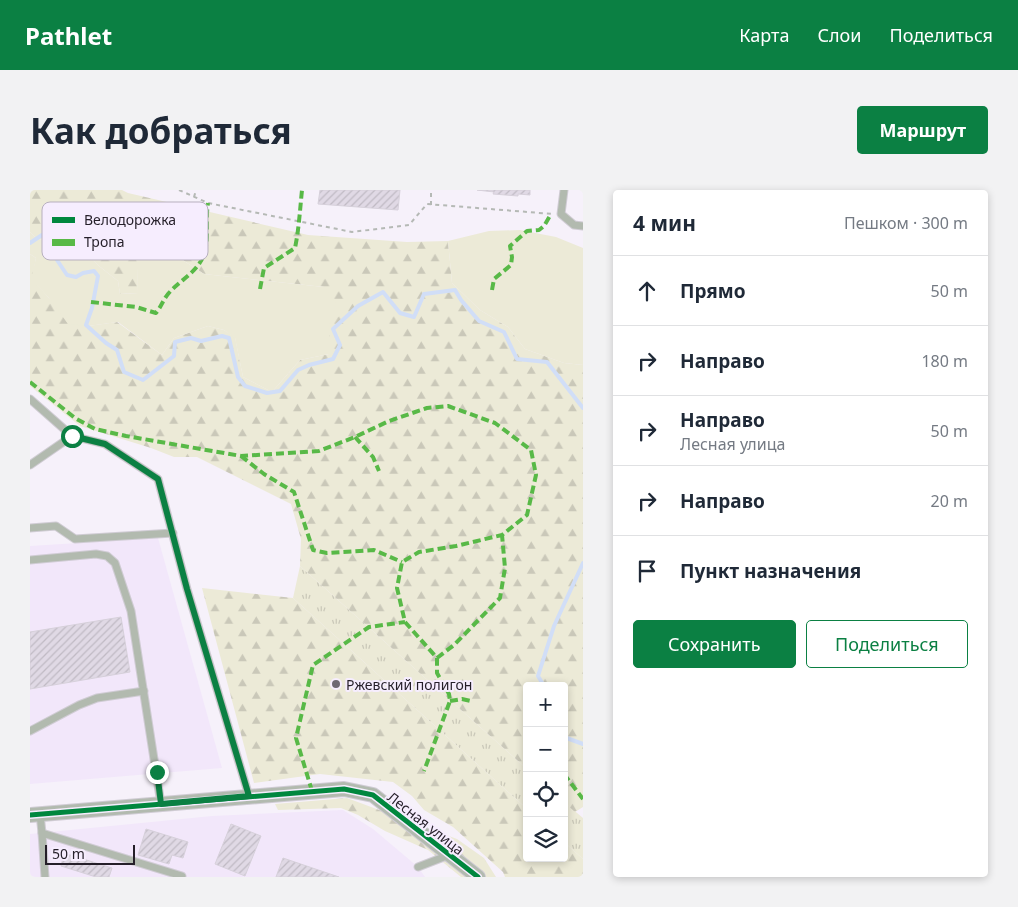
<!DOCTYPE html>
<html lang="ru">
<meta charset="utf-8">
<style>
:root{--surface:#fff;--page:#f2f2f3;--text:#1f2937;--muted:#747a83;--line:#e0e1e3;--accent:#0b8043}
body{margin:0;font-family:"Noto Sans",sans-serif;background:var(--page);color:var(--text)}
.controls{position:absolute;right:15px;bottom:15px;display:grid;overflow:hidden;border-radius:5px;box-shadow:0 2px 8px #0003}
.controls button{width:45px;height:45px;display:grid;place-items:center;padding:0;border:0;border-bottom:1px solid var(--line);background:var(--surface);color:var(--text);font:25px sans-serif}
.scale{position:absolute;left:15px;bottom:12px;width:90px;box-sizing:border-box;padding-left:5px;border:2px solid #251f29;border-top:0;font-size:14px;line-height:18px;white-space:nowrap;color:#251f29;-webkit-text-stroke:4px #f6edfe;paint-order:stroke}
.stop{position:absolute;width:15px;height:15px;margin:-11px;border:4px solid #0b8043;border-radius:50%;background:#fff}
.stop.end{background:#0b8043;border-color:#fff;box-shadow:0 1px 5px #0008}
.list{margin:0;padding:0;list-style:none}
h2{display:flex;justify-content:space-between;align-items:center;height:65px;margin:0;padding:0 20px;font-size:21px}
h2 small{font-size:16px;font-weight:400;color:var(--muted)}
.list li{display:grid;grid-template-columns:32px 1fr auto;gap:15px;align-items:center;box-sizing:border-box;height:70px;padding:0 20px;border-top:1px solid var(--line)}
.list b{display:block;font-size:19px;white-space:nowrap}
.list p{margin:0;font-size:16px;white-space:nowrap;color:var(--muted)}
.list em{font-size:16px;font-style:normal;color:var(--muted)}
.actions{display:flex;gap:10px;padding:15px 20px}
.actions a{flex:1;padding:11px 0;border:1px solid var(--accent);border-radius:5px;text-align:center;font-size:18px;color:var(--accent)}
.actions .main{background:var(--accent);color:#fff}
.icon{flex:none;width:28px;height:28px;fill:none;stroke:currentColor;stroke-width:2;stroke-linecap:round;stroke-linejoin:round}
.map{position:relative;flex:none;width:553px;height:687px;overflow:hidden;border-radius:5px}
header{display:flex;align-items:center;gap:30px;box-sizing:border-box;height:70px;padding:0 25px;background:var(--accent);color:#fff}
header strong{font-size:24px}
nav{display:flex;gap:28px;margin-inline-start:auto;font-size:18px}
.intro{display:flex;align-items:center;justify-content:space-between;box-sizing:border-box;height:120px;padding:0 30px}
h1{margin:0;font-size:35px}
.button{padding:12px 22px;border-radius:5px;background:var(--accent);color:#fff;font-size:18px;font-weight:700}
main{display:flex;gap:30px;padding:0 30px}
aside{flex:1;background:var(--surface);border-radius:5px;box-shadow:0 2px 8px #0003}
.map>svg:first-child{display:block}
</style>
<header>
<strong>Pathlet</strong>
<nav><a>Карта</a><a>Слои</a><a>Поделиться</a></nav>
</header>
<div class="intro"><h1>Как добраться</h1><a class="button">Маршрут</a></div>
<main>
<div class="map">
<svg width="553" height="687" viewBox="0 0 553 687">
<defs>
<pattern id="grass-tufts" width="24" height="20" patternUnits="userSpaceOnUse" patternTransform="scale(1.25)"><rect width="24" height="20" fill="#ecead7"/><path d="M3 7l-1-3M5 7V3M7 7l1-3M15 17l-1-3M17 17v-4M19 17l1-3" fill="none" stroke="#cac8b9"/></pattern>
<pattern id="forest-firs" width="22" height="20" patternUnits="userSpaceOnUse" patternTransform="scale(1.25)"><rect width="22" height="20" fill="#ecead7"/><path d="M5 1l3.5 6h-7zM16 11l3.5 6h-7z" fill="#cac8b9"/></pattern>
<pattern id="building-hatch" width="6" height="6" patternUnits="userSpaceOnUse" patternTransform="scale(1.25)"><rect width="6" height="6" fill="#e0d9e5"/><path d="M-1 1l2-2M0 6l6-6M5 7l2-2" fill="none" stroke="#c0bac4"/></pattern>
</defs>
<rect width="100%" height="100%" fill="#f6f1fa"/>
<!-- built -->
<g fill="#f2e7fa">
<path d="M128,348L192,578L0,594V356Z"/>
<path d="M313,620L343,639L388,677L395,687H0V644L182,626Z"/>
</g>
<!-- grass -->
<g fill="url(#grass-tufts)">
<path d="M270,376L497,579V619L263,408Z"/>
<path d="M534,612L553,628V669L534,652Z"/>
</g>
<!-- forest -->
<g fill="url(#forest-firs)">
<path d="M0,0H92L98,3L278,45L377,52L418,51L422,93L450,120L478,137L495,159L534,173L553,175V617L545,622L534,612V496H497V579L270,376L271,349L261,314L167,267H144L121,258L50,236L0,196V64L6,68L2,89L19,108L58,136L87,132L132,165L144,148L178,136L194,140L205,147L213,187L242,202L270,170L299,164V134L294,97L174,84L142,63L107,54L108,103L90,104L88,91L69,76L57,63L6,48L0,42Z"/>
<path d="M172,398L263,408L497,619V668H534V652L553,669V687H475L473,682L423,637L394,620L382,606L363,592L290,584L224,593Z"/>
<path d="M317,608L427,649L454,668L466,687H431L398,660L355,641L328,625L311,618L248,620L245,614Z"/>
</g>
<!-- green -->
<g fill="#ecead7">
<path d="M490,40L526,47L553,58V175L534,173L495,159L478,137L450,120L422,93L418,51L459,41Z"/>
<path d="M0,42L6,48L57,63L69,76L88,91L90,104L108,103L106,53L142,63L174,84L294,97L313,123L299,134V164L270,170L242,202L213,187L205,148L194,140L178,136L144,148L132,165L88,132L58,136L38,134L19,108L1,89L6,68L0,64Z"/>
</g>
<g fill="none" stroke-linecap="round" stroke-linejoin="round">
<!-- stream -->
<g stroke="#d1def7" stroke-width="4">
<path d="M0,53L12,45H19L25,50L27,70L37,85L46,87L53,83L64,81L68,86L62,118L56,135L76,153L87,160L94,182L113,190L144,166L145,152L161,148L171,151L192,146L199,148L208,187L215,196L237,203L250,201L268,180L279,175L303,169L310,155L303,139L328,116L353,102L370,123L384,127L394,104L425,100L431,110L449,131L474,142L487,169L517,172L553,218"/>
<path d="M514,496L508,486L524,436L553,373"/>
<path d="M534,547L553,554"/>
</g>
</g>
<!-- building -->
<g fill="url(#building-hatch)" stroke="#d6d0da">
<path d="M290,0H370L368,20L288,14Z"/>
<path d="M447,0H500V5L488,4V6L463,4L464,2Z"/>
<path d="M91,427L100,482L0,499V442Z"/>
<path d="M201,634L231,646L215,686L185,674Z"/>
<path d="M116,639L158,652L153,668L142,665L139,674L108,665Z"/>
<path d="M34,663L82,678L79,687H66L31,676Z"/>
<path d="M253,668L309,687H246Z"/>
</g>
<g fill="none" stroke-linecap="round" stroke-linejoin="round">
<!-- service casing -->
<g stroke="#d0ccd4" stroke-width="9">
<g id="service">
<path d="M534,0L531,24L544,35L553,36"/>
<path d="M0,209L42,246L75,254L128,289L157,399L219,606"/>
<path d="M0,275L42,246"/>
<path d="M0,338L26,336L45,349L143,343"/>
<path d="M0,370L66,364L77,366L85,373L101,421L131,614"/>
<path d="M0,541L49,515L67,508L114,501"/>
<path d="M10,624L12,643"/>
<path d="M388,677L419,665"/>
<path d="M15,687L12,643L152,686"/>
</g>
</g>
<!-- minor casing -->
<g stroke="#d0ccd4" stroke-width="16">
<path id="minor" d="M0,625L314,599L343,605L448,687"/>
</g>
<!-- path -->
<g stroke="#b5b9b5" stroke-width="2" stroke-dasharray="4 4" stroke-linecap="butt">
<path d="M149,0L178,13L322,42L379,35L397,14L523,24"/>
<path d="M164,7L166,0"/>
<path d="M401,15V0"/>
</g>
<!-- service -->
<use href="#service" stroke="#b2baaf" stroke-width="7"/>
<!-- minor -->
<use href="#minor" stroke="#b2baaf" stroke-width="14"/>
<!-- quiet -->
<g stroke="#58b947" stroke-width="4" stroke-dasharray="8 4" stroke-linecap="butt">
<path d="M230,99L234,78L265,58C269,39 270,19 272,0"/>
<path d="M462,100L464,89L481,75L482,67L480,56L497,41L509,40L514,36L521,24"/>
<path d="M61,112L106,117L126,123C131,117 133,110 138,104C149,91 166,83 173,67C180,51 175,31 178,13"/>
<path d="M0,192L45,228L65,239L96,246L211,266L289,261L325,247L359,231L397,218L418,216L465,233L501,260L506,285L497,325L472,345L426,356L389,362L372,372L367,398L375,432L407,468V483L419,504L420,511L394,581"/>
<path d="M325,247L343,267L349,281"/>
<path d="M211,266L234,284L264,302L283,360L297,363L344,360L372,372"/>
<path d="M407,468L424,455L470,408L475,378L472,345"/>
<path d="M420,511L432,509L441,511"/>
<path d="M534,584L553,609"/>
<path d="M282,601L266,548L283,475L339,437L375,432"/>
</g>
<!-- cycleway casing -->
<g stroke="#f6edfe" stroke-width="8">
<path id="cycleway" d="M0,625L314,599L343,605L448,687"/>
</g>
<!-- cycleway -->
<use href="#cycleway" stroke="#00873e" stroke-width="5"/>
</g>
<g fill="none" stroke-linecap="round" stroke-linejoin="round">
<!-- route -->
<path stroke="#0b8043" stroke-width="6" d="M42,246L75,254L128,289L157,399L219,606L131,614L127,582"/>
</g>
<!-- markers -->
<circle fill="#6e6872" stroke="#f6edfe" stroke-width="2" cx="306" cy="494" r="5"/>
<g text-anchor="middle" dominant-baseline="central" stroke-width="4" stroke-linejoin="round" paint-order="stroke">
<!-- poi labels -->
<g font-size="14" fill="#251f29" stroke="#f6edfe" text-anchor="start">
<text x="316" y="494">Ржевский полигон</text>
</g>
<!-- street labels -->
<g font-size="14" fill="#251f29" stroke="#f6edfe">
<text transform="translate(396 633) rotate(38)">Лесная улица</text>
</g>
</g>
<!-- legend -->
<rect x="12" y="12" width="166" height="58" rx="8" fill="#f6edfe" stroke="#b7afbe" stroke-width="1"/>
<rect x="22" y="27" width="23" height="6" fill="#00873e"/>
<rect x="22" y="49" width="23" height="7" fill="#58b947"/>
<g font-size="14" fill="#251f29">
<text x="54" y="35">Велодорожка</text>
<text x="54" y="57">Тропа</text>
</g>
</svg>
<div class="controls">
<button>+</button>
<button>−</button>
<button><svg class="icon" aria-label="locate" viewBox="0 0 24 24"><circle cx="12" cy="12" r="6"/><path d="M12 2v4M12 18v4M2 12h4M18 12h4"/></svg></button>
<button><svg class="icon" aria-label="layers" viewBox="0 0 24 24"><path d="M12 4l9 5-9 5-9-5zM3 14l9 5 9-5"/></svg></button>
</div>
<div class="scale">50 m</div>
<div class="stop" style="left:42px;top:246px"></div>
<div class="stop end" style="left:127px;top:582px"></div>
</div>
<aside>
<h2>4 мин<small>Пешком · 300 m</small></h2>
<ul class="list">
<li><svg class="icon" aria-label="ahead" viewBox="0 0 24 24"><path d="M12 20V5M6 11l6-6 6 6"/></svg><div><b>Прямо</b></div><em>50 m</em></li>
<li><svg class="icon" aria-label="right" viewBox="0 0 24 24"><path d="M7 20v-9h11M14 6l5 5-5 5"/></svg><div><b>Направо</b></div><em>180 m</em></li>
<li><svg class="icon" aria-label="right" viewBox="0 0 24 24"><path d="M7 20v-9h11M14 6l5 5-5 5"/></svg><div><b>Направо</b><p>Лесная улица</p></div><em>50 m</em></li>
<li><svg class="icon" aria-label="right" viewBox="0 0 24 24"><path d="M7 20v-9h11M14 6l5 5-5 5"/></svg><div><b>Направо</b></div><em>20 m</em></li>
<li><svg class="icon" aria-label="arrive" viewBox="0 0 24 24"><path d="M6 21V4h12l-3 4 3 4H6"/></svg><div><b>Пункт назначения</b></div></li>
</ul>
<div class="actions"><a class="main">Сохранить</a><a>Поделиться</a></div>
</aside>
</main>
